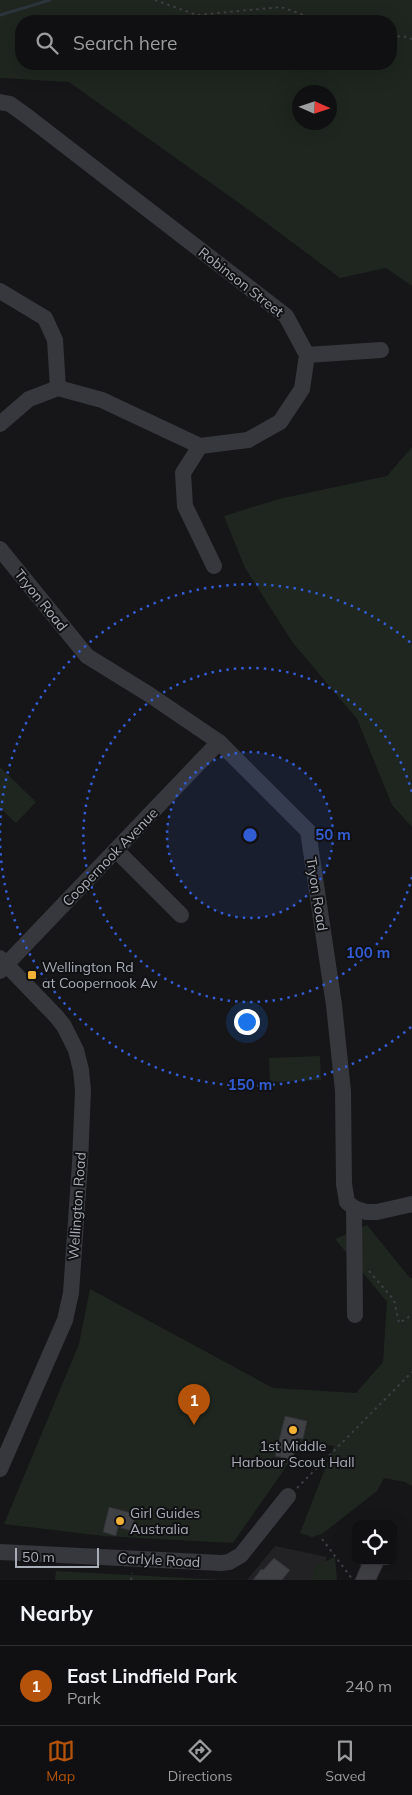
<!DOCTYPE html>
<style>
:root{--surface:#101012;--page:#19191b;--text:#f1f3f6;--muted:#9c9d9f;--line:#303032;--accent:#b45309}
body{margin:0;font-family:Mulish,sans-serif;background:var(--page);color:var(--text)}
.controls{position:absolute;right:15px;bottom:15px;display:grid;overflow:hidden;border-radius:10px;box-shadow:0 5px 20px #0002}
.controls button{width:45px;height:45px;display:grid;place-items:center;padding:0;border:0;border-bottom:1px solid var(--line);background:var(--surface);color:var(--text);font:25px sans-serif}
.compass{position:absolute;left:292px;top:85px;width:45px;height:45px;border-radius:50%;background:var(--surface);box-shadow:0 5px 20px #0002;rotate:93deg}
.scale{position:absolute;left:15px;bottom:12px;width:84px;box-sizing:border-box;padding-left:5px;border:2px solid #a8adb8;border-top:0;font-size:14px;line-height:18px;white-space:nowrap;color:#a8adb8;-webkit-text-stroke:4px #111113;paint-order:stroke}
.you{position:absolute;left:246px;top:1021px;width:18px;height:18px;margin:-12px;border:4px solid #fff;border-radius:50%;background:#1a73e8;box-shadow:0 0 0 8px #1a73e833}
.badge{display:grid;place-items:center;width:32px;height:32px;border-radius:50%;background:var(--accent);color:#fff;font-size:16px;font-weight:700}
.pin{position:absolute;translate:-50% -41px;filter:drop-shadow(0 1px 2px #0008)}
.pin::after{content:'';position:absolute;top:26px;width:18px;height:15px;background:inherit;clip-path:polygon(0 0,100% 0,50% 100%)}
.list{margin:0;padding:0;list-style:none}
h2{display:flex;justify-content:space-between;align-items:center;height:65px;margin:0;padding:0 20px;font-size:21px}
h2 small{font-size:16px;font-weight:400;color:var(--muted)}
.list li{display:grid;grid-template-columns:32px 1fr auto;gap:15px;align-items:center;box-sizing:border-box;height:80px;padding:0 20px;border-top:1px solid var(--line)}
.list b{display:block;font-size:19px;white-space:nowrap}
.list p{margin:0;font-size:16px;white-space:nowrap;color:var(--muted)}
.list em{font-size:16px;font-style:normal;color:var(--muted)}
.icon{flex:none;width:28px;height:28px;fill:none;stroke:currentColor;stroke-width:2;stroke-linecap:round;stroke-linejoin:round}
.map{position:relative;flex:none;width:412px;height:1580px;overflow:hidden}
.search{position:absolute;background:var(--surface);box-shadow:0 5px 20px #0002;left:15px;right:15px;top:15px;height:55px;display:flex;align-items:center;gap:12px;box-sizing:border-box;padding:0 18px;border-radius:20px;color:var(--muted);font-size:19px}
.sheet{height:145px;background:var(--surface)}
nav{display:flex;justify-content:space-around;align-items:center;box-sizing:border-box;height:70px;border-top:1px solid var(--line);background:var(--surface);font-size:14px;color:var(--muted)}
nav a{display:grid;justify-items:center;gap:2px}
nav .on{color:var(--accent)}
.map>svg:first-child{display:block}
</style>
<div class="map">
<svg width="412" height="1580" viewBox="0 0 412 1580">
<rect width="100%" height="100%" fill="#161618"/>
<!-- built -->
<path fill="#222225" d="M275,1546L327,1557L317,1580H247Z"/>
<!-- green -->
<g fill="#1e261f" fill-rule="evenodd">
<path d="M0,0H412V286L386,268L340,278L253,213L69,82L0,78ZM21,21H391V64H21ZM300,92H330V122H300Z"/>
<path d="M412,447V827L392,805L357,719L293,643L245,568L224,516L279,499L387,476Z"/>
<path d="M0,767L36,802L16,823L0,808Z"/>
<path d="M320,1056L321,1080L270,1082L269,1058Z"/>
<path d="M367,1225L410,1278H412V1486L405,1482L384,1478L377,1491L322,1534L312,1537L300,1533L334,1446L304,1441L233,1543L103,1536L4,1524L79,1344L90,1289L273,1388L356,1393L383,1362L387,1302L335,1239Z"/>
<path d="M335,1557L337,1580H312L315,1566Z"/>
<path d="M56,1571L223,1580H55Z"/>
</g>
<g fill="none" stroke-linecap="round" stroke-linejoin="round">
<!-- stream -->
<path stroke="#2c353c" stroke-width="3" d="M0,15L50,0"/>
</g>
<!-- building -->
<g fill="#404145" stroke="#303034">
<path d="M285,1416L307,1421L303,1439L297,1438L292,1460L275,1456Z"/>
<path d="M109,1507L136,1514L131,1531L118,1527L116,1536L103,1532Z"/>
<path d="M274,1558L290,1570L282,1580H253L261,1569L263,1570Z"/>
<path d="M363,1561H385L376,1580H355Z"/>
</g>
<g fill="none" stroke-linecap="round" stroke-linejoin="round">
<!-- path -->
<g stroke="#3d3f44" stroke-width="2" stroke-dasharray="2.5 4" stroke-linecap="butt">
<path d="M155,0L197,15L281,7L321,21"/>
<path d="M391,37L402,36L412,39"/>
<path d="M369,1271L394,1300L399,1323L412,1315"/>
<path d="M297,1488L412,1372"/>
<path d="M322,1539L353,1580"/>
<path d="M131,1580L132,1573"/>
</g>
<!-- minor -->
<g stroke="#37383d" stroke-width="16">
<path d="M0,102L10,104L28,117L286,316L307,355L302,389L280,422L248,440L200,446L102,400L58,388L29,399L0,424"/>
<path d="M0,291L45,318L55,340L58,388"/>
<path d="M307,355L381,350"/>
<path d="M200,446L183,473L185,506L214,566"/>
<path d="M0,549L87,656L150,695L219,742L308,831L334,1005L343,1091L344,1184L347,1202L354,1208L366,1212H377L412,1204"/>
<path d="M116,850L181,915"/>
<path d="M0,958L56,1016L64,1026L76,1050L81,1070L83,1090L80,1163L71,1293L65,1320L0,1469"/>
<path d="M0,971L219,742"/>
<path d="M354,1208L355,1315"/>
<path d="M0,1552L221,1563L229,1562L241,1555L288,1496"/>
</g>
</g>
<!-- distance rings -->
<circle cx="250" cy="835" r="83" fill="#325cd3" fill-opacity=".12"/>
<g fill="none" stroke="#325cd3" stroke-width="2.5" stroke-dasharray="2.5 5">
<circle cx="250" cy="835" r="83"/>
<path d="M412 877A167 167 0 1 1 412 793"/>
<path d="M411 1027A250 250 0 0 1 0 837M0 833A250 250 0 0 1 411 643"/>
</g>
<!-- markers -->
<g fill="#f2b134" stroke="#111113" stroke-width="2">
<rect x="27" y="970" width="10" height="10" rx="2.5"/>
<circle cx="293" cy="1430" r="5"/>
<circle cx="120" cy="1521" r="5"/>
</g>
<g text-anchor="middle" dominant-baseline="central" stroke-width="4" stroke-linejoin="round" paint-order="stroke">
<!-- street labels -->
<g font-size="14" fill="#a8adb8" stroke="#111113">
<text transform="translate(241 282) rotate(38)">Robinson Street</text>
<text transform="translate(41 600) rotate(51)">Tryon Road</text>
<text transform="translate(110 857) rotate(-46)">Coopernook Avenue</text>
<text transform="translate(317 894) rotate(81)">Tryon Road</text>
<text transform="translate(77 1206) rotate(-86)">Wellington Road</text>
<text transform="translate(159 1560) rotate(3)">Carlyle Road</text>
</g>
<!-- poi labels -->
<g font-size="14" fill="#a8adb8" stroke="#111113" text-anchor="start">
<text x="42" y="967">Wellington Rd<tspan x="42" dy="16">at Coopernook Av</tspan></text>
<text x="293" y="1446" text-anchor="middle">1st Middle<tspan x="293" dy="16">Harbour Scout Hall</tspan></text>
<text x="130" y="1513">Girl Guides<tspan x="130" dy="16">Australia</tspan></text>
</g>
</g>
<circle cx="250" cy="835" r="8" fill="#325cd3" stroke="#111113" stroke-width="2.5"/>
<g font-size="15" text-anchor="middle" font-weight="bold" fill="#325cd3" stroke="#111113" stroke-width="4" stroke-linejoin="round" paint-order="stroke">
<text x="333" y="840">50 m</text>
<text x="368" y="958">100 m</text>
<text x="250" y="1090">150 m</text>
</g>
</svg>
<div class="controls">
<button><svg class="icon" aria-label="locate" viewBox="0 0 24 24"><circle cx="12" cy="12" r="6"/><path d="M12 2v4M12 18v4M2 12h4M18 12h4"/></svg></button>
</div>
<svg class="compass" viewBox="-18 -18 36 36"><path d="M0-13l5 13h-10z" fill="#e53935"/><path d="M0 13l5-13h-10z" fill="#9c9d9f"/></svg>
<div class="scale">50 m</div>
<div class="you"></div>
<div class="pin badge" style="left:194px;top:1425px">1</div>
<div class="search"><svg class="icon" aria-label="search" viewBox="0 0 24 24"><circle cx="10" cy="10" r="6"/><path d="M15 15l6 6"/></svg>Search here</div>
</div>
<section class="sheet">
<h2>Nearby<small></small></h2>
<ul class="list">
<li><span class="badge">1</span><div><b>East Lindfield Park</b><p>Park</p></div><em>240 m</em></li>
</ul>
</section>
<nav>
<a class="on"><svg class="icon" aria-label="map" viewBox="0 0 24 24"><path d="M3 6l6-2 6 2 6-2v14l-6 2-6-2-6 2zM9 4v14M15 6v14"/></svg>Map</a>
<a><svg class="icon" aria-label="directions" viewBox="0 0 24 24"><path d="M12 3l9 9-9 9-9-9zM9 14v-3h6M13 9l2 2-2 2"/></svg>Directions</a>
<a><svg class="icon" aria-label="saved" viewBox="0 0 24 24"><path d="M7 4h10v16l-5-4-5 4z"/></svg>Saved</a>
</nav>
